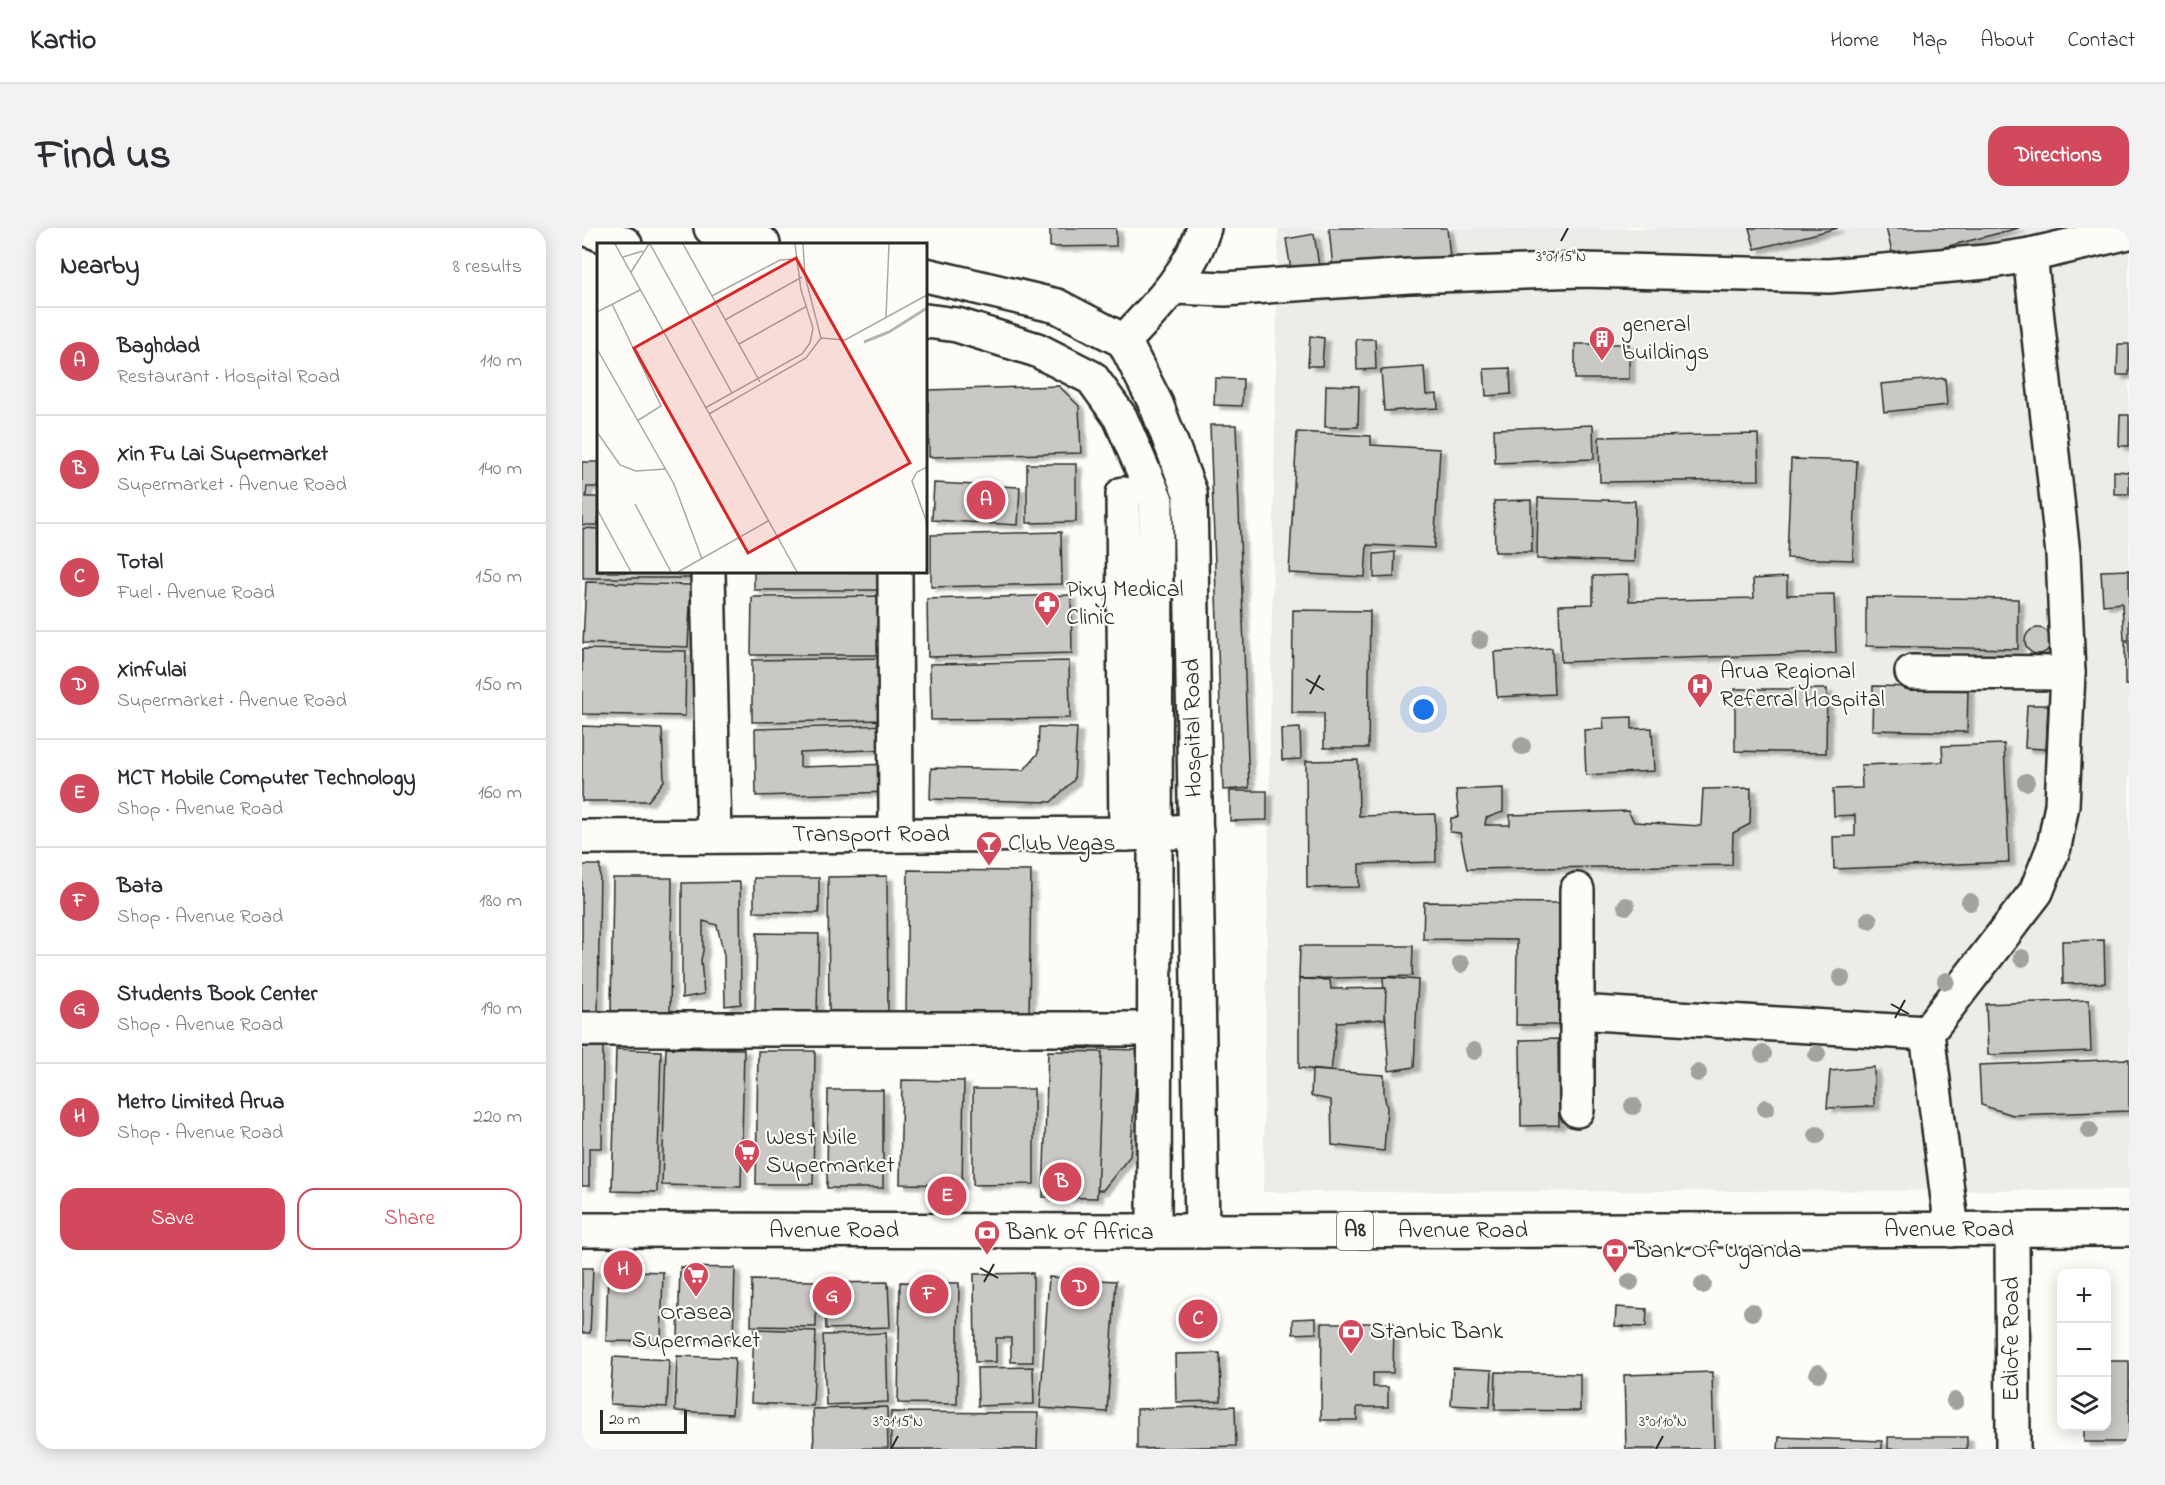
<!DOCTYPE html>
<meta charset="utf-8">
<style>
:root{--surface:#fff;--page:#f2f2f3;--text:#2b2b33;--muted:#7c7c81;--line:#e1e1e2;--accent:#d1495b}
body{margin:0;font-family:"Indie Flower",sans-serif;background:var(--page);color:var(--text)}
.controls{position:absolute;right:18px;bottom:18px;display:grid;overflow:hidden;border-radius:12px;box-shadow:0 3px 15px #0003}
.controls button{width:54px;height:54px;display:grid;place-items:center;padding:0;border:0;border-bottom:2px solid var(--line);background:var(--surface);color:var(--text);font:30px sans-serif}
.scale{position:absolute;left:18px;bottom:15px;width:87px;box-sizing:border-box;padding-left:6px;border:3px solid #2b2b2b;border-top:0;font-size:16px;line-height:21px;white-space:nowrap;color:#2b2b2b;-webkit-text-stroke:4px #fdfcf7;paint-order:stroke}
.you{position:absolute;left:842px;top:482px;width:21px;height:21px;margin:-15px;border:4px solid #fff;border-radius:50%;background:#1a73e8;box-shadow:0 0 0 9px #1a73e833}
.badge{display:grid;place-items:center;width:39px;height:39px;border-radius:50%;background:var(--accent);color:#fff;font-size:20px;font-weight:700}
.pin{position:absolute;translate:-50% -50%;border:3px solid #fff;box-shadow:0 2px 6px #0006}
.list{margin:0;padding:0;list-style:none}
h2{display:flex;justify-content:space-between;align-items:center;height:78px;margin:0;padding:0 24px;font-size:26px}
h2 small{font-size:20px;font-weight:400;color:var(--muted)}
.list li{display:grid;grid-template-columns:39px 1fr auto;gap:18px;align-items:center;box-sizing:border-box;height:108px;padding:0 24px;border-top:2px solid var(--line)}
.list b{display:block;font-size:22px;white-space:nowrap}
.list p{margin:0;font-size:20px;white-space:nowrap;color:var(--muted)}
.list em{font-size:20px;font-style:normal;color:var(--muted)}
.actions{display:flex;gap:12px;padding:18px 24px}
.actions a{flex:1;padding:14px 0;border:2px solid var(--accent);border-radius:18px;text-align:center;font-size:21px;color:var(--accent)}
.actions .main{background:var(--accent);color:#fff}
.icon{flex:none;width:33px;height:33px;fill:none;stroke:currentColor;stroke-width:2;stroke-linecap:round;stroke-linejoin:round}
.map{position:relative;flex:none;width:1547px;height:1221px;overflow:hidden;border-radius:18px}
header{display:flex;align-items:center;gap:36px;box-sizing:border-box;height:84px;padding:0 30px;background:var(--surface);border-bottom:2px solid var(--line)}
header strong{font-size:28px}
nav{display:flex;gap:33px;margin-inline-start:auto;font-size:21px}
.intro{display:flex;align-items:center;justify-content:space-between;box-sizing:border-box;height:144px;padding:0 36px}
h1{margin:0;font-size:42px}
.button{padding:15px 27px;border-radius:18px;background:var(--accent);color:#fff;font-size:21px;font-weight:700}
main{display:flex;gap:36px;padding:0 36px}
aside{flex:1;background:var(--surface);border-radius:18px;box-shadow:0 3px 15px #0003}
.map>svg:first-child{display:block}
</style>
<header>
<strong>Kartio</strong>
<nav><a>Home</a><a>Map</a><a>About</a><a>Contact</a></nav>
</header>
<div class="intro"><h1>Find us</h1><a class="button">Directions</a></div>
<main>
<aside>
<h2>Nearby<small>8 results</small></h2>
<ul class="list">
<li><span class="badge">A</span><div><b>Baghdad</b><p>Restaurant · Hospital Road</p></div><em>110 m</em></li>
<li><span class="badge">B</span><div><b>Xin Fu Lai Supermarket</b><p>Supermarket · Avenue Road</p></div><em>140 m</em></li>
<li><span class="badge">C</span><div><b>Total</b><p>Fuel · Avenue Road</p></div><em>150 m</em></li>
<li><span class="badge">D</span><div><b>Xinfulai</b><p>Supermarket · Avenue Road</p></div><em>150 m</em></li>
<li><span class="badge">E</span><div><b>MCT Mobile Computer Technology</b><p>Shop · Avenue Road</p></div><em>160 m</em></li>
<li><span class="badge">F</span><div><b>Bata</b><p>Shop · Avenue Road</p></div><em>180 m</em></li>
<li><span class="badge">G</span><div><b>Students Book Center</b><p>Shop · Avenue Road</p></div><em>190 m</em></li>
<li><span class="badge">H</span><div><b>Metro Limited Arua</b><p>Shop · Avenue Road</p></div><em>220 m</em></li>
</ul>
<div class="actions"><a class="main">Save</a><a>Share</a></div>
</aside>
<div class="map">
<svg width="1547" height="1221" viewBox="0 0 1547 1221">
<defs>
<filter id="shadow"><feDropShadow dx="6" dy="4" stdDeviation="1.5" flood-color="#0004"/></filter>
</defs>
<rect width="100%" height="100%" fill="#fdfcf7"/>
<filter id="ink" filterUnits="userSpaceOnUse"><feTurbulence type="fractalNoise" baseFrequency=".0167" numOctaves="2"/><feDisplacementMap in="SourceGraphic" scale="12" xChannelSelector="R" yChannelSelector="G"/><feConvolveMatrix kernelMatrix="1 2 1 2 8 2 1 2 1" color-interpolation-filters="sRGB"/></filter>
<g filter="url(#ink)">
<!-- built -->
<path fill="#edece8" d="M696,0H1547V962L681,964Z"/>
<!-- building -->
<g fill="#c9c8c4" stroke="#2b2b2b" stroke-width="1.5" filter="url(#shadow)">
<path d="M468,0H534V18L468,19Z"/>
<path d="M747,0H865L868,31L751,41Z"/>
<path d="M1167,0H1256L1173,21Z"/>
<path d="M1304,0H1437L1312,32Z"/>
<path d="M732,6L737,38L709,42L704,11Z"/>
<path d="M728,108L742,110L740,138H726Z"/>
<path d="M774,111H793L794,141L775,142Z"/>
<rect x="993" y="116" width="54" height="35"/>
<path d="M1536,116H1547V147H1535Z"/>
<path d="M842,139L844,167L855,166L856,180L802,183L799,142Z"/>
<path d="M928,140L929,166L904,168L902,141Z"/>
<path d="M633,150L661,151L660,178L632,177Z"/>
<path d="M1363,150L1365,177L1302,184L1299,156Z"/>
<path d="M744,157L777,158L776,199H743Z"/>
<path d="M477,158L497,178L499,225L347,229L346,162Z"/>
<path d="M1538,187H1547V218H1537Z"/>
<path d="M628,197H654L667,560L641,562Z"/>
<path d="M1011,197L1012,231L913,235L912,201Z"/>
<path d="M715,204L789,208V217L858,221L852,320L785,317L783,349L707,345Z"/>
<path d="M1176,206L1177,252L1018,254L1017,209Z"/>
<path d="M1209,231L1275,233L1271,332L1205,330Z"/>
<path d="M0,234H16V259H5L4,269H16V297H0Z"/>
<path d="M445,236H494V294L445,295Z"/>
<path d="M1532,243L1547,244V266H1532Z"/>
<path d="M352,255L438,259L436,297L350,292Z"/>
<path d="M956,270L1053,273L1052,334L955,331Z"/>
<path d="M949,272L950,324H913L912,273Z"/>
<path d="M1,300L16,301V344H108V350H1Z"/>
<path d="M479,304L480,356L349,359V307Z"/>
<path d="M813,324L812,349L792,350V326Z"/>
<path d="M1547,342V412H1542L1540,375L1521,377L1519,343Z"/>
<rect x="172" y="344" width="135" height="18"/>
<path d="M1047,347V373L1172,370L1171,351L1205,349V367L1252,366L1254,425L979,434L977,377L1011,376V348Z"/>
<path d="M4,354L109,357L106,419L1,415Z"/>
<path d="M489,367L490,425L346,429L345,371Z"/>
<path d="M308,368L307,427H169L170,369Z"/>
<path d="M1284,369L1436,371V421L1284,418Z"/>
<path d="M711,382L788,383L786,520H742V485H710Z"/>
<circle cx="1456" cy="413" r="13"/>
<rect x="1543" y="414" width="4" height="43"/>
<path d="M970,420L972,466L915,469L912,424Z"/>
<path d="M0,421L104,423L103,488L0,486Z"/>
<path d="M309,430L310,492L170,494V432Z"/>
<path d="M487,433L488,490L349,492L348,436Z"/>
<path d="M1291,458L1386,460L1385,504L1290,502Z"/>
<path d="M1153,461H1245L1244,525L1153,523Z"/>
<path d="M1445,477H1466L1464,521L1443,520Z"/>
<path d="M1050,489V501L1070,500L1072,543L1004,547L1002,502L1022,501L1021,490Z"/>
<path d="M309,497L310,521L218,525V539L309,536L310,564L174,568L173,501Z"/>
<path d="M0,498L80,501L82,553L66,573H0Z"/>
<path d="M457,499L495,500L492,552L469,574L348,571L349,540L442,542L456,525Z"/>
<path d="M718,500L719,531L700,532L699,501Z"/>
<path d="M1422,516L1427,634L1252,641L1251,609L1273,608V587L1252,588L1251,561L1280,560L1279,537L1361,534L1360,518Z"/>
<path d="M776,532L777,588L853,586L854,634L777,636V659L725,660L724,533Z"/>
<path d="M921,560V584L904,590L903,597H928V587L1046,583L1052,594L1119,598L1121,561L1169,560L1168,596L1151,605L1150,637L885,641L878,605L868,604L869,590L877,589L874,562Z"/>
<path d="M648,563H685V592L648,593Z"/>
<path d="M0,637H18L16,787H0Z"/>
<path d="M326,642L449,643L447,790L324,788Z"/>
<path d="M305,648L306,786L247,787L246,649Z"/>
<path d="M31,650H90L88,784H29Z"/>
<path d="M172,650H237V685L172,684Z"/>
<path d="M158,654L159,776L143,778L142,727L135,697L121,693V723L119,732L122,766L100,770V655Z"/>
<path d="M842,674L981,675L979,797H934L935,712L841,711Z"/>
<path d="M175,705L237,706L235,784L173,783Z"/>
<path d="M1522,712L1523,755L1481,756L1480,713Z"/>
<path d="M718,718H831L830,748L717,751Z"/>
<path d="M801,749L836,752L832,839L807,843Z"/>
<path d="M717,751L748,752L749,761L804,760L803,791L755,794L749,843L717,840Z"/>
<path d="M1507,772L1509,823L1406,827L1404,776Z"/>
<path d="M976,811L977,897L939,898L938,812Z"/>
<path d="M21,817L20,920H7V958H0V818Z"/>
<path d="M84,820L162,821L159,959L80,957Z"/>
<path d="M481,820L557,822L548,928L521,962H475Z"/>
<path d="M34,821L79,823L75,964L30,963Z"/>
<path d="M176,823H233L231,956H174Z"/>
<path d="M466,823L520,824L515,970L461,969Z"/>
<path d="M1547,831V883L1431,887L1399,877L1397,837Z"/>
<path d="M1292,839V878L1245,880L1248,843Z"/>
<path d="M730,842L802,847V866L805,880L802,923L750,917L749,872L729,868Z"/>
<path d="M320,852L382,853L380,957L318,956Z"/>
<path d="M391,861H452V956L391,957Z"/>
<path d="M246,862H301V960H245Z"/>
<path d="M98,1039L153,1040L151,1111L96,1110Z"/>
<path d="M0,1040H11L8,1105H0Z"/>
<path d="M26,1042L81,1044L79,1114L24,1113Z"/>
<path d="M451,1045V1134H429V1110H414V1134H393L392,1046Z"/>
<path d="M467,1049L534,1053L525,1184L458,1180Z"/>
<path d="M170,1052L234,1053V1099L169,1098Z"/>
<path d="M306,1054L308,1099L244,1101L242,1055Z"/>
<path d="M318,1054L377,1055L375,1176L316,1175Z"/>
<path d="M1034,1079L1065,1081L1064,1099L1033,1098Z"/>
<path d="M734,1090V1105L711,1106V1091Z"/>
<path d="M740,1095H812L811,1145H791V1159H806V1179H775V1192H739Z"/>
<path d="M172,1101L234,1103L231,1178L169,1175Z"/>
<path d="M304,1105L306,1174L244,1177L241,1107Z"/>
<path d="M638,1125L639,1173L594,1174L593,1126Z"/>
<path d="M95,1128L153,1130L150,1186L93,1183Z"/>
<path d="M31,1129L87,1132L85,1179L28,1176Z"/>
<path d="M1524,1133H1547V1214H1502V1198H1524Z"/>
<path d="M451,1139L452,1176L396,1178L395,1140Z"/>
<path d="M871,1140L910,1142L908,1179L869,1177Z"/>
<path d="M914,1144L998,1146V1183L913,1182Z"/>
<path d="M1130,1144L1132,1221H1044L1042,1147Z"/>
<path d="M653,1178L654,1218L555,1221V1181Z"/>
<path d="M305,1179L306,1220L232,1221L231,1181Z"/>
<path d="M309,1184L456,1185L455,1221H309Z"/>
<path d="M1197,1209L1300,1213V1221H1196Z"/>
<rect x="1306" y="1209" width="79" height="12"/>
</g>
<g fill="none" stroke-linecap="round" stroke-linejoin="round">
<!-- minor casing -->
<g stroke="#2b2b2b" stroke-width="38">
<g id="minor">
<path d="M592,59L643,61L827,48L1000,42L1247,48L1403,34L1448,27L1547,4"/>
<path d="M542,113C574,79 608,46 622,0"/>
<path d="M541,266L544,606"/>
<path d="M126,344L132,608"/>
<path d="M313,344L314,607"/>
<path d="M1330,444L1486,445"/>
<path d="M0,609L544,606L614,603"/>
<path d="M995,662V882"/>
<path d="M995,784L1345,805"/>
<path d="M0,801H572"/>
<path d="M1430,1001L1431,1221"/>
<path d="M1370,1002L1345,805L1454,664L1472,619L1480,577L1486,445L1481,326L1448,27"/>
</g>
</g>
<!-- major casing -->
<g stroke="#2b2b2b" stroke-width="38">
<g id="major">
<path d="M3,0L43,16"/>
<path d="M129,0L181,16"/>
<path d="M344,47L475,78L542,113L574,176L608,265L620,1003"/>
<path d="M344,93L375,97L455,122L510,150L538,189L574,272L572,1003"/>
<path d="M0,1002L572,1003L1547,1001"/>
</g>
</g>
<!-- minor -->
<use href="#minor" stroke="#fdfcf7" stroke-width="33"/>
<!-- major -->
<use href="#major" stroke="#fdfcf7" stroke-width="33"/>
</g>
<!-- trees -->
<g fill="#a2a29f">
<circle cx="898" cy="412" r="9"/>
<circle cx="940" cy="518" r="9"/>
<circle cx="1444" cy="554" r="9"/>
<circle cx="1388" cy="674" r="9"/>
<circle cx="1044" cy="678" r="9"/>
<circle cx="1287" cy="692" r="9"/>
<circle cx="1440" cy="730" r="9"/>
<circle cx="879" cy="736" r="9"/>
<circle cx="1259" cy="750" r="9"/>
<circle cx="1364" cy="753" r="9"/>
<circle cx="892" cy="823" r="9"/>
<circle cx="1181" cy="826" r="9"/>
<circle cx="1235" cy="826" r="9"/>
<circle cx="1116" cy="845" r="9"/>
<circle cx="1051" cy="878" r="9"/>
<circle cx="1184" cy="880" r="9"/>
<circle cx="1507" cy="902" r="9"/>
<circle cx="1235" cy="907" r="9"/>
<circle cx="1048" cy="1054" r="9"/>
<circle cx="1121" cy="1057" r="9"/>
<circle cx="1170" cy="1084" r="9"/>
<circle cx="1236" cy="1145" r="9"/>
<circle cx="1373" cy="1173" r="9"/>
</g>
</g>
<!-- ticks -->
<path fill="none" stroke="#2b2b2b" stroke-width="2" d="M979,13L986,0M724,451L742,462M728,466L738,447M1309,776L1327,786M1313,790L1323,772M398,1040L416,1050M402,1054L412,1036M309,1221L316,1208M1074,1221L1081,1208"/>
<!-- icons -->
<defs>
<g id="building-pin" transform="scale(1.35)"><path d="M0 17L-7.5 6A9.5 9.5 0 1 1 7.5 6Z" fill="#d1495b" stroke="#fdfcf7"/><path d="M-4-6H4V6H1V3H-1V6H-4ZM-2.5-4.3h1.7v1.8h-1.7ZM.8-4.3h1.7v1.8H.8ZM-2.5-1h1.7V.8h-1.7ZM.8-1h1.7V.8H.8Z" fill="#fff"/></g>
<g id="pharmacy-pin" transform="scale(1.35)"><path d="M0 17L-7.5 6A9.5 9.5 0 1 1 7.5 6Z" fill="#d1495b" stroke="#fdfcf7"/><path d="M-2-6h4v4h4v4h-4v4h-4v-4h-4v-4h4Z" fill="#fff"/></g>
<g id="hospital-pin" transform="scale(1.35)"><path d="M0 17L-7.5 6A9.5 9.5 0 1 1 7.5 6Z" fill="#d1495b" stroke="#fdfcf7"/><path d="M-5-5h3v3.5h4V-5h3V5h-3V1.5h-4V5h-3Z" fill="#fff"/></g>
<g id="bar-pin" transform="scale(1.35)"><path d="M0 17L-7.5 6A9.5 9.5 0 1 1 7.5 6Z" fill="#d1495b" stroke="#fdfcf7"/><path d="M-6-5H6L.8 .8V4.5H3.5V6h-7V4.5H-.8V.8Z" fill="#fff"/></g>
<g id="supermarket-pin" transform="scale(1.35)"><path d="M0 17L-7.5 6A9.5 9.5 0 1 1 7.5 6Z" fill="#d1495b" stroke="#fdfcf7"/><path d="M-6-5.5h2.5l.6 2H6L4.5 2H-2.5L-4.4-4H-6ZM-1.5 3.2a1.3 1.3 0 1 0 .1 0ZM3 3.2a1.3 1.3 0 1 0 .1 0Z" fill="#fff"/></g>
<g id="bank-pin" transform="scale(1.35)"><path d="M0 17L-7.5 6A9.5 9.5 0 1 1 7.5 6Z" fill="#d1495b" stroke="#fdfcf7"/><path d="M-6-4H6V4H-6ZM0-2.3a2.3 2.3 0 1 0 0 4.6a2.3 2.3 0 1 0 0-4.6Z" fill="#fff"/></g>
</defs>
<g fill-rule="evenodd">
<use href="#building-pin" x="1020" y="111"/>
<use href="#pharmacy-pin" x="465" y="376"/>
<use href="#hospital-pin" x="1118" y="458"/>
<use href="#bar-pin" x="407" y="616"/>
<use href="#supermarket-pin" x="165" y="924"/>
<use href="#bank-pin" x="405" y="1005"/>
<use href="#bank-pin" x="1033" y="1023"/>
<use href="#supermarket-pin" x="114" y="1047"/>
<use href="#bank-pin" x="769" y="1104"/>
</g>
<g text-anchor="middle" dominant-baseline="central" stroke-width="4.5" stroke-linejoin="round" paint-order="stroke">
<!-- shield labels -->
<rect fill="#fdfcf7" stroke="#6a6a68" stroke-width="1.5" x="755" y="984" width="36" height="38" rx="4.5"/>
<g font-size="22" font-weight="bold" fill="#2b2b2b">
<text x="773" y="1003">A8</text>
</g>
<!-- poi labels -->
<g font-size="24" fill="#2b2b2b" stroke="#fdfcf7" text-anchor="start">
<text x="1040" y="97">general<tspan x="1040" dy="28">buildings</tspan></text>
<text x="484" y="362">Pixy Medical<tspan x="484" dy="28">Clinic</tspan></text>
<text x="1138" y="444">Arua Regional<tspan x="1138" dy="28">Referral Hospital</tspan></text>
<text x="426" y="616">Club Vegas</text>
<text x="184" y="910">West Nile<tspan x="184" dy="28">Supermarket</tspan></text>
<text x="424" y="1005">Bank of Africa</text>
<text x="1052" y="1023">Bank Of Uganda</text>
<text x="114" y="1085" text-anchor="middle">Orasea<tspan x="114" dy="28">Supermarket</tspan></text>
<text x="788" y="1104">Stanbic Bank</text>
</g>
<!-- street labels -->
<g font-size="24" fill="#2b2b2b" stroke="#fdfcf7">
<text transform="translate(612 500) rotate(-91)">Hospital Road</text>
<text x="289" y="607">Transport Road</text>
<text x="1367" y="1002">Avenue Road</text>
<text x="252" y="1003">Avenue Road</text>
<text x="881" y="1003">Avenue Road</text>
<text transform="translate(1430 1111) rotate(-90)">Ediofe Road</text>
</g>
</g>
<!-- overview -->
<g transform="translate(15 15)">
<rect width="330" height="330" fill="#fdfcf7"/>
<path fill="none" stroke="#b5b4b1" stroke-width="3" d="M267,99L292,89L330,65"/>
<path fill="none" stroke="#a9a8a5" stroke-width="1.5" d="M18,1L200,329M53,1L135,150M86,1L163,139M26,14L46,8M34,29L52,1M115,53L183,17L199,16M15,61L64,163L40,178M0,69L43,47M289,74L292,1M128,77L205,34M224,95L248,97L330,52M142,101L210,63M0,106L77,241L105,316M108,165L205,111L213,100L216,85L204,47L198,1M112,171L209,115L224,95L208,33L206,1M0,189L23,222L39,228L69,226M330,224L320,229L315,238L330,280M38,261L74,329M0,266L34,329M81,329L171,278"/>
<path fill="#d62828" fill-opacity="0.15" stroke="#d62828" stroke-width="3" d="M199,15L313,220L151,310L37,105Z"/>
<rect width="330" height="330" fill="none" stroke="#2b2b2b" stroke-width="3"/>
</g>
<g font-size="15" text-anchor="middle" fill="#2b2b2b" stroke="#fdfcf7" stroke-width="4.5" stroke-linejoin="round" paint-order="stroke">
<text x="979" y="33">3°01'15"N</text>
<text x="316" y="1198">3°01'15"N</text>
<text x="1081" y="1198">3°01'10"N</text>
</g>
</svg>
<div class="controls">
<button>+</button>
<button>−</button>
<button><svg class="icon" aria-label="layers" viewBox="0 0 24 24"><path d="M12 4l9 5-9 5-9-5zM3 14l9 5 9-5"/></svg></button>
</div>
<div class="scale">20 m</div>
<div class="you"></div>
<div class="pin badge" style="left:404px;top:272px">A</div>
<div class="pin badge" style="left:480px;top:954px">B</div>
<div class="pin badge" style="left:616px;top:1091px">C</div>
<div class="pin badge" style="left:498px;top:1059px">D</div>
<div class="pin badge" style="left:365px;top:968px">E</div>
<div class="pin badge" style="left:347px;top:1066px">F</div>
<div class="pin badge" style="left:250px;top:1068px">G</div>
<div class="pin badge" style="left:41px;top:1042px">H</div>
</div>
</main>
